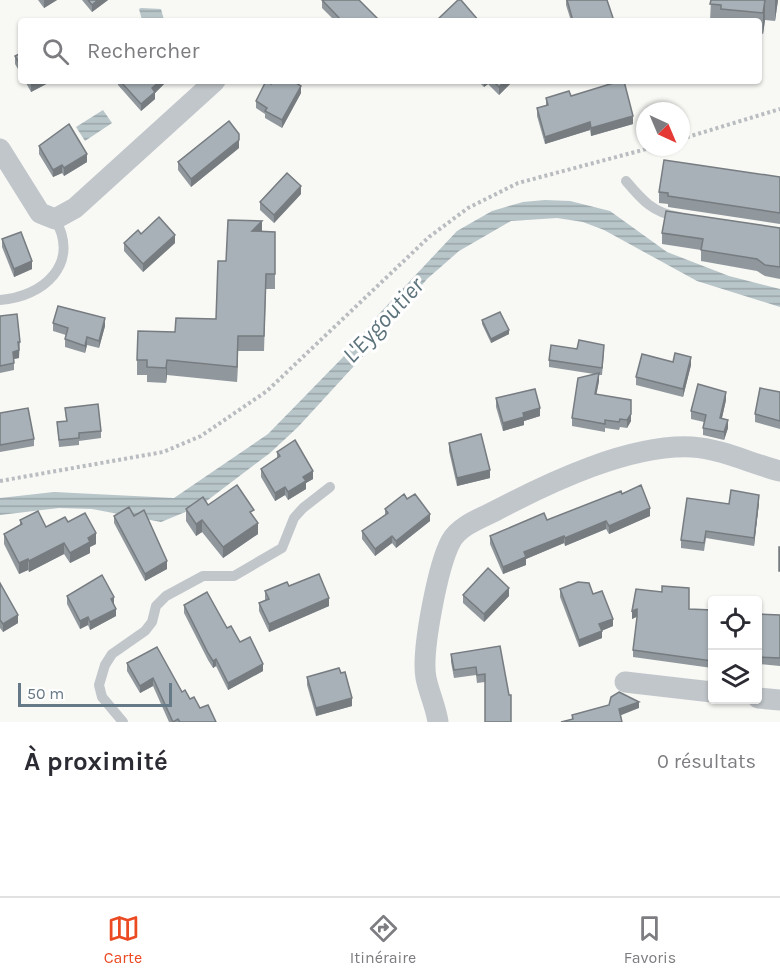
<!DOCTYPE html>
<html lang="fr">
<meta charset="utf-8">
<style>
:root{--surface:#fff;--page:#f2f2f3;--text:#2b2b33;--muted:#7c7c81;--line:#e1e1e2;--accent:#eb4a22}
body{margin:0;font-family:Karla,sans-serif;background:var(--page);color:var(--text)}
.controls{position:absolute;right:18px;bottom:18px;display:grid;overflow:hidden;border-radius:6px;box-shadow:0 2px 4px #0004}
.controls button{width:54px;height:54px;display:grid;place-items:center;padding:0;border:0;border-bottom:2px solid var(--line);background:var(--surface);color:var(--text);font:30px sans-serif}
.compass{position:absolute;left:636px;top:102px;width:54px;height:54px;border-radius:50%;background:var(--surface);box-shadow:0 2px 4px #0004;rotate:136deg}
.scale{position:absolute;left:18px;bottom:15px;width:154px;box-sizing:border-box;padding-left:6px;border:3px solid #667987;border-top:0;font-size:16px;line-height:21px;white-space:nowrap;color:#667987;-webkit-text-stroke:4px #fff;paint-order:stroke}
.list{margin:0;padding:0;list-style:none}
h2{display:flex;justify-content:space-between;align-items:center;height:78px;margin:0;padding:0 24px;font-size:26px}
h2 small{font-size:20px;font-weight:400;color:var(--muted)}
.icon{flex:none;width:33px;height:33px;fill:none;stroke:currentColor;stroke-width:2;stroke-linecap:round;stroke-linejoin:round}
.map{position:relative;flex:none;width:780px;height:722px;overflow:hidden}
.search{position:absolute;background:var(--surface);box-shadow:0 2px 4px #0004;left:18px;right:18px;top:18px;height:66px;display:flex;align-items:center;gap:15px;box-sizing:border-box;padding:0 21px;border-radius:6px;color:var(--muted);font-size:22px}
.sheet{height:174px;background:var(--surface)}
nav{display:flex;justify-content:space-around;align-items:center;box-sizing:border-box;height:84px;border-top:2px solid var(--line);background:var(--surface);font-size:16px;color:var(--muted)}
nav a{display:grid;justify-items:center;gap:3px}
nav .on{color:var(--accent)}
.map>svg:first-child{display:block}
</style>
<div class="map">
<svg width="780" height="722" viewBox="0 0 780 722">
<defs>
<pattern id="water-rules" width="6" height="5" patternUnits="userSpaceOnUse" patternTransform="scale(1.5)"><rect width="6" height="5" fill="#b8c5c9"/><path d="M0 2.5h6" fill="none" stroke="#99a5a9"/></pattern>
</defs>
<rect width="100%" height="100%" fill="#f8f8f5"/>
<!-- water -->
<g fill="url(#water-rules)">
<path d="M141,8L161,9L164,20H142L139,9Z"/>
<path d="M103,110L112,123L85,141L76,127Z"/>
<path d="M545,200L570,201L610,211L667,252L729,276L780,289V307L697,281L604,230L583,222L557,218L511,221L459,251L427,279L365,354L298,427L270,453L200,506L161,522L92,509L59,508L0,515V498L54,492L174,498L268,434L349,351L379,314L457,231L492,211L523,202Z"/>
</g>
<g fill="none" stroke-linecap="round" stroke-linejoin="round">
<!-- path -->
<g stroke="#b9bdc0" stroke-width="4" stroke-dasharray="3 3" stroke-linecap="butt">
<path d="M681,139L780,109"/>
<path d="M0,481L163,452L201,436L267,391L429,237L468,208L518,183L654,147"/>
</g>
<!-- service -->
<g stroke="#c1c6ca" stroke-width="10">
<path d="M626,181C642,200 653,213 679,217"/>
<path d="M0,300C43,297 81,264 55,219"/>
<path d="M123,722L102,697L99,685L105,665L112,654L145,631L152,622L156,606L166,596L203,576H234L282,548L294,518L303,508L330,487"/>
</g>
<!-- minor -->
<g stroke="#c1c6ca" stroke-width="21">
<path d="M0,149L40,213L55,219L75,208L215,81"/>
<path d="M625,682L712,692"/>
<path d="M758,698L780,700"/>
<path d="M438,722C436,707 429,693 426,678C421,652 438,565 451,541C459,526 481,518 495,511C550,482 630,444 692,447C722,449 752,464 780,471"/>
</g>
</g>
<!-- wall -->
<g fill="#90989d">
<path d="M38,0H57L44,8Z"/>
<path d="M82,0H108L92,12Z"/>
<path d="M322,0L380,21H335L322,8Z"/>
<path d="M566,0H607L614,21H571L566,5Z"/>
<path d="M711,0H778L775,21L765,20L763,34L759,33V21H710Z"/>
<path d="M21,53V74L15,64V56Z"/>
<path d="M25,81H52L31,92Z"/>
<path d="M118,81H167L155,93V99L141,111L118,85Z"/>
<path d="M478,81H513L499,95L488,84L484,87Z"/>
<path d="M271,84L301,93L282,128L265,118V114L256,108V101Z"/>
<path d="M571,96L633,124L591,136L590,130L545,144L537,116V108L546,106V98Z"/>
<path d="M39,146L87,162L64,176L62,173L53,177L39,154Z"/>
<path d="M239,148L191,187L178,170V162Z"/>
<path d="M780,177V224L668,207V204L659,203V192Z"/>
<path d="M301,194L274,223L260,210V202Z"/>
<path d="M779,228H780V279L765,276L757,271L701,261V250L662,244V233Z"/>
<path d="M262,231L275,232V289H266L264,351H238L237,382L167,375L166,383L147,382V375H137V360L175,332L216,319L226,261Z"/>
<path d="M141,234L175,243L143,272L124,251V243Z"/>
<path d="M2,239L32,269L14,277L2,247Z"/>
<path d="M0,316L20,342L19,358L14,359V370L0,373Z"/>
<path d="M482,320L509,334L491,343L482,324Z"/>
<path d="M53,323L105,326L99,348L87,345L85,353L65,347V339L66,335L53,331Z"/>
<path d="M577,349L604,352L602,375H599V381L596,394L631,421L627,428L620,427L619,430L605,428V432L572,426V418L594,374L549,367V360Z"/>
<path d="M691,365L683,397L636,385V377Z"/>
<path d="M780,392V429L755,422V414Z"/>
<path d="M496,398L540,416L524,421V425L503,431L496,407Z"/>
<path d="M726,400L722,418L728,428L724,440L703,435V428L704,422L691,419V411Z"/>
<path d="M65,408L101,431V438L79,441V445L59,447L57,422L66,421Z"/>
<path d="M0,413L34,439V446L0,452Z"/>
<path d="M449,443L490,478L457,486L449,451Z"/>
<path d="M277,452L313,479L306,483V489L288,500L285,495L275,501L261,477V469L277,458Z"/>
<path d="M622,494L650,516L609,534L606,529L565,546L564,543L526,559V565L503,574L490,544V536L547,520Z"/>
<path d="M407,499L430,521L396,548L392,543L375,556L362,539V531L385,515V509Z"/>
<path d="M759,503L754,546L706,538L704,551L681,548V540L729,504Z"/>
<path d="M208,505L254,517L258,534L223,558L202,532L196,536L186,521V509Z"/>
<path d="M114,516L167,569L145,581L114,523Z"/>
<path d="M20,520L46,527L68,522L96,544L90,547V553L70,563L64,554L29,572L28,570L19,574L4,544V534L20,525Z"/>
<path d="M0,583L18,623L3,632L0,628Z"/>
<path d="M289,586L329,606L269,632L259,611V603L265,600V591Z"/>
<path d="M560,589L593,594L613,626L601,631L602,638L579,647L560,597Z"/>
<path d="M463,595L509,596L484,622L463,603Z"/>
<path d="M67,596L114,605L116,616L90,630L88,625L80,629L67,604Z"/>
<path d="M184,605L227,628L240,642L263,671L228,690L216,666L213,668L208,660L184,613Z"/>
<path d="M689,609L712,610V668L633,657V650L637,617L632,619V611Z"/>
<path d="M758,614L780,615V666L758,664Z"/>
<path d="M500,646L511,722L485,682L477,683L476,675L454,678L451,662V654Z"/>
<path d="M127,663L182,692L216,722H169L153,686L140,693L127,671Z"/>
<path d="M341,673L352,706L316,716L307,685V677Z"/>
</g>
<!-- shaded-wall -->
<g fill="#767c80">
<path d="M44,0H57L44,8Z"/>
<path d="M98,0H108L92,12V5Z"/>
<path d="M765,0V20L763,34V13Z"/>
<path d="M775,0H778L775,21Z"/>
<path d="M36,81H52L31,92V84Z"/>
<path d="M160,81H167L155,93V99L141,111V104L152,88Z"/>
<path d="M484,81H488V84L484,87Z"/>
<path d="M505,81H513L499,95V87Z"/>
<path d="M301,86V93L282,128V120Z"/>
<path d="M633,116V124L591,136V128Z"/>
<path d="M590,122V130L545,144V137Z"/>
<path d="M239,140V148L191,187V179Z"/>
<path d="M87,154V162L64,176V168Z"/>
<path d="M62,165V173L53,177V170Z"/>
<path d="M301,186V194L274,223V215Z"/>
<path d="M262,221V236L252,231Z"/>
<path d="M175,235V243L143,272V264Z"/>
<path d="M32,261V269L14,277V269Z"/>
<path d="M105,318V326L99,348V341Z"/>
<path d="M509,330V334L491,343V339Z"/>
<path d="M238,336V351L237,382V367Z"/>
<path d="M87,337V345L85,353V346Z"/>
<path d="M19,350V358L13,359V352Z"/>
<path d="M691,357V365L683,397V389Z"/>
<path d="M167,360V375L166,383V368Z"/>
<path d="M599,373V381L595,402V394Z"/>
<path d="M726,392V400L720,426V418Z"/>
<path d="M631,407V421L627,428V420Z"/>
<path d="M540,408V416L524,421V425L503,431V423L523,413Z"/>
<path d="M728,420V428L724,440V432Z"/>
<path d="M490,470V478L457,486V478Z"/>
<path d="M313,471V479L306,483V489L288,500V492L303,477Z"/>
<path d="M285,487V495L275,501V493Z"/>
<path d="M759,495V503L754,546V538Z"/>
<path d="M650,508V516L609,534V526Z"/>
<path d="M430,514V521L396,548V541Z"/>
<path d="M202,520V532L196,536V524Z"/>
<path d="M606,521V529L565,546V538Z"/>
<path d="M258,523V534L223,558V547Z"/>
<path d="M96,533V544L90,547V553L70,563V553L88,538Z"/>
<path d="M392,536V543L375,556V549Z"/>
<path d="M564,536V543L526,559V565L503,574V567L524,552Z"/>
<path d="M64,543V554L29,572V561Z"/>
<path d="M28,559V570L19,574V563Z"/>
<path d="M167,561V569L145,581V574Z"/>
<path d="M509,588V596L484,622V614Z"/>
<path d="M114,597V605L111,607V599Z"/>
<path d="M329,598V606L269,632V624Z"/>
<path d="M116,609V616L90,630V622Z"/>
<path d="M637,609V616L632,619V611Z"/>
<path d="M18,615V623L3,632V624Z"/>
<path d="M88,617V625L80,629V621Z"/>
<path d="M613,619V626L599,632V624Z"/>
<path d="M602,631V638L579,647V640Z"/>
<path d="M216,659V666L213,668V661Z"/>
<path d="M263,664V671L228,690V683Z"/>
<path d="M153,678V686L140,693V686Z"/>
<path d="M352,698V706L316,716V708Z"/>
<path d="M639,702V708L619,716V709Z"/>
</g>
<!-- building -->
<g fill="#a8b1b7" stroke="#767c80" stroke-width="1.5">
<path d="M88,0H98L92,5Z"/>
<path d="M322,0H359L380,21H342Z"/>
<path d="M458,0H461L479,21H438L437,20Z"/>
<path d="M567,0H607L614,21H573Z"/>
<path d="M711,0H765L763,13L721,9V5L710,4Z"/>
<path d="M21,53V66L15,56Z"/>
<path d="M120,81H160L152,88L155,92L141,104Z"/>
<path d="M266,81L271,84L273,81H293L301,86L282,120L265,111L267,108L256,101Z"/>
<path d="M493,81H505L499,87Z"/>
<path d="M620,81H624L633,116L591,128L590,122L545,137L537,108L548,105L546,98L569,91L571,96Z"/>
<path d="M229,121L239,134V140L191,179L178,162Z"/>
<path d="M69,124L87,154L64,168L62,165L53,170L39,146Z"/>
<path d="M664,160L780,177V213L668,196V193L659,192Z"/>
<path d="M287,173L301,186L274,215L260,202Z"/>
<path d="M666,211L780,228V267L765,265L757,259L701,250L703,239L662,233Z"/>
<path d="M159,217L175,235L143,264L124,243L138,230L141,234Z"/>
<path d="M228,220L262,221L252,231L275,232V274H266L264,336H238L237,367L167,360L166,368L147,367V360H137L138,331L175,332L176,318L216,319L218,261H226Z"/>
<path d="M21,232L32,261L14,269L2,239Z"/>
<path d="M58,306L105,318L99,341L87,337L85,346L65,339L68,328L53,323Z"/>
<path d="M500,312L509,330L491,339L482,320Z"/>
<path d="M17,314L20,342H18L19,350L13,352L14,363L0,366V316Z"/>
<path d="M579,340L604,345L602,368L549,360L551,345L577,349Z"/>
<path d="M675,353L691,357L683,389L636,377L642,354L673,362Z"/>
<path d="M599,373L595,394L631,400V414L627,420L620,419L619,422L605,420V424L572,418L578,378Z"/>
<path d="M698,384L726,392L720,418L728,420L724,432L703,428L706,415L691,411Z"/>
<path d="M760,388L780,392V421L755,414Z"/>
<path d="M535,389L540,408L523,413L524,417L503,423L496,398Z"/>
<path d="M98,404L101,431L79,433V438L59,440L57,422L67,421L65,408Z"/>
<path d="M28,408L34,439L0,445V413Z"/>
<path d="M481,434L490,470L457,478L449,443Z"/>
<path d="M295,440L313,471L303,477L306,481L288,492L285,487L275,493L261,469L280,456L277,452Z"/>
<path d="M237,485L254,510L250,512L258,523L223,547L202,520L196,524L186,509L203,497L208,505Z"/>
<path d="M641,485L650,508L609,526L606,521L565,538L564,536L524,552L526,557L503,567L490,536L544,513L547,520L621,491L622,494Z"/>
<path d="M731,490L759,495L754,538L706,531L704,543L681,540L687,498L729,504Z"/>
<path d="M404,494L407,499L415,494L430,514L396,541L392,536L375,549L362,531L388,513L385,509Z"/>
<path d="M129,507L134,516L144,510L167,561L145,574L114,516Z"/>
<path d="M38,511L46,527L65,517L68,522L85,513L96,533L88,538L90,542L70,553L64,543L29,561L28,559L19,563L4,534L22,524L20,520Z"/>
<rect x="779" y="547" width="1" height="24"/>
<path d="M488,568L509,588L484,614L463,595Z"/>
<path d="M319,574L329,598L269,624L259,603L269,599L265,591L287,582L289,586Z"/>
<path d="M102,575L114,597L111,599L116,609L90,622L88,617L80,621L67,596Z"/>
<path d="M578,582L589,583L593,594L602,591L613,619L599,624L602,631L579,640L560,589Z"/>
<path d="M0,583L18,615L3,624L0,620Z"/>
<path d="M662,586L689,588V609L712,610V661L633,650L637,617V609L632,611L636,589L662,592Z"/>
<path d="M207,592L227,628L231,626L240,642L250,637L263,664L228,683L216,659L213,661L208,653L184,605Z"/>
<path d="M758,614L780,615V658L758,657Z"/>
<path d="M500,646L509,695H511V722H485V674L477,675L476,667L454,670L451,654Z"/>
<path d="M157,647L182,692L185,690L190,699L194,697L200,708L208,705L216,722H180L178,719L173,722L153,678L140,686L127,663Z"/>
<path d="M339,668L341,673L345,672L352,698L316,708L307,677Z"/>
<path d="M619,692L639,702L619,709L622,722H561L573,719L572,715L609,705L611,697Z"/>
</g>
<g text-anchor="middle" dominant-baseline="central" stroke-width="6" stroke-linejoin="round" paint-order="stroke">
<!-- water labels -->
<g font-size="24" font-style="italic" fill="#5d747c" stroke="#fff">
<text transform="translate(383 320) rotate(-47)">L'Eygoutier</text>
</g>
</g>
</svg>
<div class="controls">
<button><svg class="icon" aria-label="locate" viewBox="0 0 24 24"><circle cx="12" cy="12" r="6"/><path d="M12 2v4M12 18v4M2 12h4M18 12h4"/></svg></button>
<button><svg class="icon" aria-label="layers" viewBox="0 0 24 24"><path d="M12 4l9 5-9 5-9-5zM3 14l9 5 9-5"/></svg></button>
</div>
<svg class="compass" viewBox="-18 -18 36 36"><path d="M0-13l5 13h-10z" fill="#e53935"/><path d="M0 13l5-13h-10z" fill="#7c7c81"/></svg>
<div class="scale">50 m</div>
<div class="search"><svg class="icon" aria-label="search" viewBox="0 0 24 24"><circle cx="10" cy="10" r="6"/><path d="M15 15l6 6"/></svg>Rechercher</div>
</div>
<section class="sheet">
<h2>À proximité<small>0 résultats</small></h2>
<ul class="list">
</ul>
</section>
<nav>
<a class="on"><svg class="icon" aria-label="map" viewBox="0 0 24 24"><path d="M3 6l6-2 6 2 6-2v14l-6 2-6-2-6 2zM9 4v14M15 6v14"/></svg>Carte</a>
<a><svg class="icon" aria-label="directions" viewBox="0 0 24 24"><path d="M12 3l9 9-9 9-9-9zM9 14v-3h6M13 9l2 2-2 2"/></svg>Itinéraire</a>
<a><svg class="icon" aria-label="saved" viewBox="0 0 24 24"><path d="M7 4h10v16l-5-4-5 4z"/></svg>Favoris</a>
</nav>
